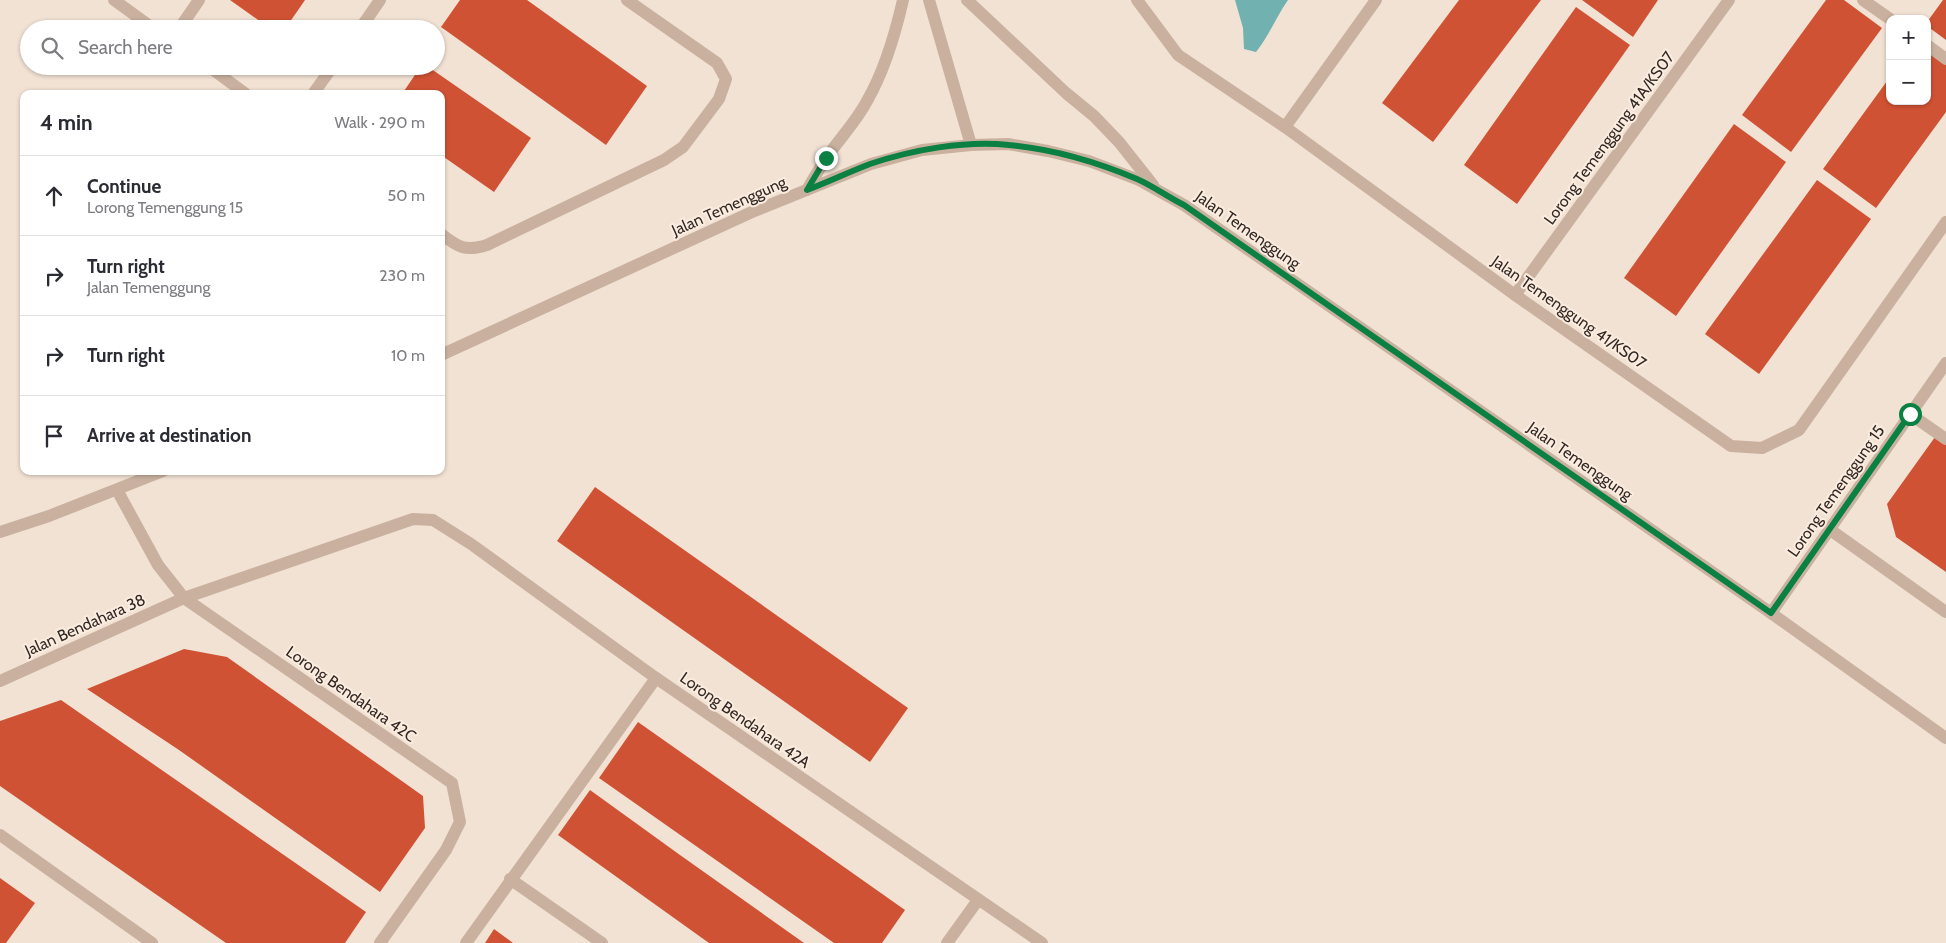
<!DOCTYPE html>
<meta charset="utf-8">
<style>
:root{--surface:#fff;--page:#f2f2f3;--text:#2b2b33;--muted:#7c7c81;--line:#e1e1e2}
body{margin:0;font-family:Cabin,sans-serif;background:var(--page);color:var(--text)}
.controls{position:absolute;right:15px;top:15px;display:grid;overflow:hidden;border-radius:10px;box-shadow:0 1px 4px #0004}
.controls button{width:45px;height:45px;display:grid;place-items:center;padding:0;border:0;border-bottom:1px solid var(--line);background:var(--surface);color:var(--text);font:25px sans-serif}
.stop{position:absolute;width:15px;height:15px;margin:-11px;border:4px solid #0b8043;border-radius:50%;background:#fff}
.stop.end{background:#0b8043;border-color:#fff;box-shadow:0 1px 5px #0008}
.list{margin:0;padding:0;list-style:none}
h2{display:flex;justify-content:space-between;align-items:center;height:65px;margin:0;padding:0 20px;font-size:21px}
h2 small{font-size:16px;font-weight:400;color:var(--muted)}
.list li{display:grid;grid-template-columns:32px 1fr auto;gap:15px;align-items:center;box-sizing:border-box;height:80px;padding:0 20px;border-top:1px solid var(--line)}
.list b{display:block;font-size:19px;white-space:nowrap}
.list p{margin:0;font-size:16px;white-space:nowrap;color:var(--muted)}
.list em{font-size:16px;font-style:normal;color:var(--muted)}
.icon{flex:none;width:28px;height:28px;fill:none;stroke:currentColor;stroke-width:2;stroke-linecap:round;stroke-linejoin:round}
.map{position:relative;flex:none;width:1946px;height:943px;overflow:hidden}
.search{position:absolute;background:var(--surface);box-shadow:0 1px 4px #0004;left:20px;top:20px;width:425px;height:55px;display:flex;align-items:center;gap:12px;box-sizing:border-box;padding:0 18px;border-radius:28px;color:var(--muted);font-size:19px}
.panel{position:absolute;background:var(--surface);box-shadow:0 1px 4px #0004;left:20px;top:90px;width:425px;height:385px;border-radius:10px}
.map>svg:first-child{display:block}
</style>
<div class="map">
<svg width="1946" height="943" viewBox="0 0 1946 943">
<rect width="100%" height="100%" fill="#f2e2d4"/>
<!-- water -->
<path fill="#71b1b0" d="M1235,0H1288C1276,17 1269,36 1256,52L1244,49L1243,28Z"/>
<!-- building -->
<g fill="#d05234">
<path d="M230,0H305L285,29H271Z"/>
<path d="M460,0H527L647,86L606,145L441,27Z"/>
<path d="M1459,0H1541L1433,142L1382,103Z"/>
<path d="M1582,0H1658L1633,37Z"/>
<path d="M1826,0H1844L1882,28L1791,152L1742,115Z"/>
<path d="M1943,0H1946V40L1927,26V22Z"/>
<path d="M1576,7L1630,45L1517,204L1464,165Z"/>
<path d="M1927,51L1946,65V112L1876,208L1823,169L1890,77V101H1927Z"/>
<path d="M421,66H427L531,138L494,192L441,155V94H402Z"/>
<path d="M1734,124L1786,162L1676,316L1624,278Z"/>
<path d="M1817,180L1871,219L1759,374L1705,334Z"/>
<path d="M1935,437L1946,445V572L1896,537L1887,504Z"/>
<path d="M595,487L908,708L870,762L557,541Z"/>
<path d="M184,649L227,657L423,796L425,828L380,892L179,750L87,689Z"/>
<path d="M61,700L366,912L345,943H226L0,786V721Z"/>
<path d="M638,722L905,910L882,943H834L599,778Z"/>
<path d="M590,790L680,855L804,943H709L702,938L558,835Z"/>
<path d="M0,878L35,903L6,943H0Z"/>
<path d="M494,929L513,943H485Z"/>
</g>
<g fill="none" stroke-linecap="round" stroke-linejoin="round">
<!-- lane -->
<g stroke="#cab19f" stroke-width="12">
<path d="M1863,0L1890,19"/>
<path d="M179,29L199,0"/>
<path d="M1927,45L1946,59"/>
<path d="M1910,414L1946,439"/>
<path d="M117,490L158,565L184,598L452,783L460,822L446,850L380,943"/>
</g>
<!-- street -->
<g stroke="#cab19f" stroke-width="12">
<path d="M114,0L154,29"/>
<path d="M929,0L971,145"/>
<path d="M967,0L1066,93L1094,116L1119,142L1153,185"/>
<path d="M1137,0L1178,55L1285,127L1515,295L1731,446L1762,448L1799,430L1946,222"/>
<path d="M360,29L380,0"/>
<path d="M208,66L246,94"/>
<path d="M313,94L333,66"/>
<path d="M1285,127L1376,0"/>
<path d="M807,190C813,179 820,168 827,157C840,138 856,122 867,101C885,70 895,35 903,0"/>
<path d="M441,234C458,247 465,252 487,245L664,160L683,147L719,99L726,79L717,63L627,0"/>
<path d="M1515,295L1729,0"/>
<path d="M441,355L752,212L871,164L922,150L971,145L1008,144L1048,151L1089,161L1139,180L1184,205L1771,613L1946,738"/>
<path d="M1829,529L1946,612"/>
<path d="M0,532L49,516L163,471"/>
<path d="M1771,613L1946,363"/>
<path d="M0,681L184,598L413,519L433,520L471,544L656,678L1042,943"/>
<path d="M0,835L152,943"/>
<path d="M510,879L602,943"/>
<path d="M466,943L656,678"/>
<path d="M947,943L978,900"/>
</g>
</g>
<g fill="none" stroke-linecap="round" stroke-linejoin="round">
<!-- route -->
<path stroke="#0b8043" stroke-width="6" d="M826,158L807,190C828,182 849,172 870,164C911,150 966,140 1009,145C1053,149 1097,162 1137,179C1153,186 1168,197 1184,205L1771,613L1910,414"/>
</g>
<g text-anchor="middle" dominant-baseline="central" stroke-width="4" stroke-linejoin="round" paint-order="stroke">
<!-- street labels -->
<g font-size="16" fill="#332823" stroke="#faede0">
<text transform="translate(1609 138) rotate(-54)">Lorong Temenggung 41A/KS07</text>
<text transform="translate(729 206) rotate(-24)">Jalan Temenggung</text>
<text transform="translate(1248 230) rotate(35)">Jalan Temenggung</text>
<text transform="translate(1569 312) rotate(35)">Jalan Temenggung 41/KS07</text>
<text transform="translate(1580 461) rotate(35)">Jalan Temenggung</text>
<text transform="translate(1836 491) rotate(-55)">Lorong Temenggung 15</text>
<text transform="translate(85 625) rotate(-24)">Jalan Bendahara 38</text>
<text transform="translate(351 694) rotate(35)">Lorong Bendahara 42C</text>
<text transform="translate(745 720) rotate(35)">Lorong Bendahara 42A</text>
</g>
</g>
</svg>
<div class="controls">
<button>+</button>
<button>−</button>
</div>
<div class="stop" style="left:1910px;top:414px"></div>
<div class="stop end" style="left:826px;top:158px"></div>
<div class="search"><svg class="icon" aria-label="search" viewBox="0 0 24 24"><circle cx="10" cy="10" r="6"/><path d="M15 15l6 6"/></svg>Search here</div>
<section class="panel">
<h2>4 min<small>Walk · 290 m</small></h2>
<ul class="list">
<li><svg class="icon" aria-label="ahead" viewBox="0 0 24 24"><path d="M12 20V5M6 11l6-6 6 6"/></svg><div><b>Continue</b><p>Lorong Temenggung 15</p></div><em>50 m</em></li>
<li><svg class="icon" aria-label="right" viewBox="0 0 24 24"><path d="M7 20v-9h11M14 6l5 5-5 5"/></svg><div><b>Turn right</b><p>Jalan Temenggung</p></div><em>230 m</em></li>
<li><svg class="icon" aria-label="right" viewBox="0 0 24 24"><path d="M7 20v-9h11M14 6l5 5-5 5"/></svg><div><b>Turn right</b></div><em>10 m</em></li>
<li><svg class="icon" aria-label="arrive" viewBox="0 0 24 24"><path d="M6 21V4h12l-3 4 3 4H6"/></svg><div><b>Arrive at destination</b></div></li>
</ul>
</section>
</div>
